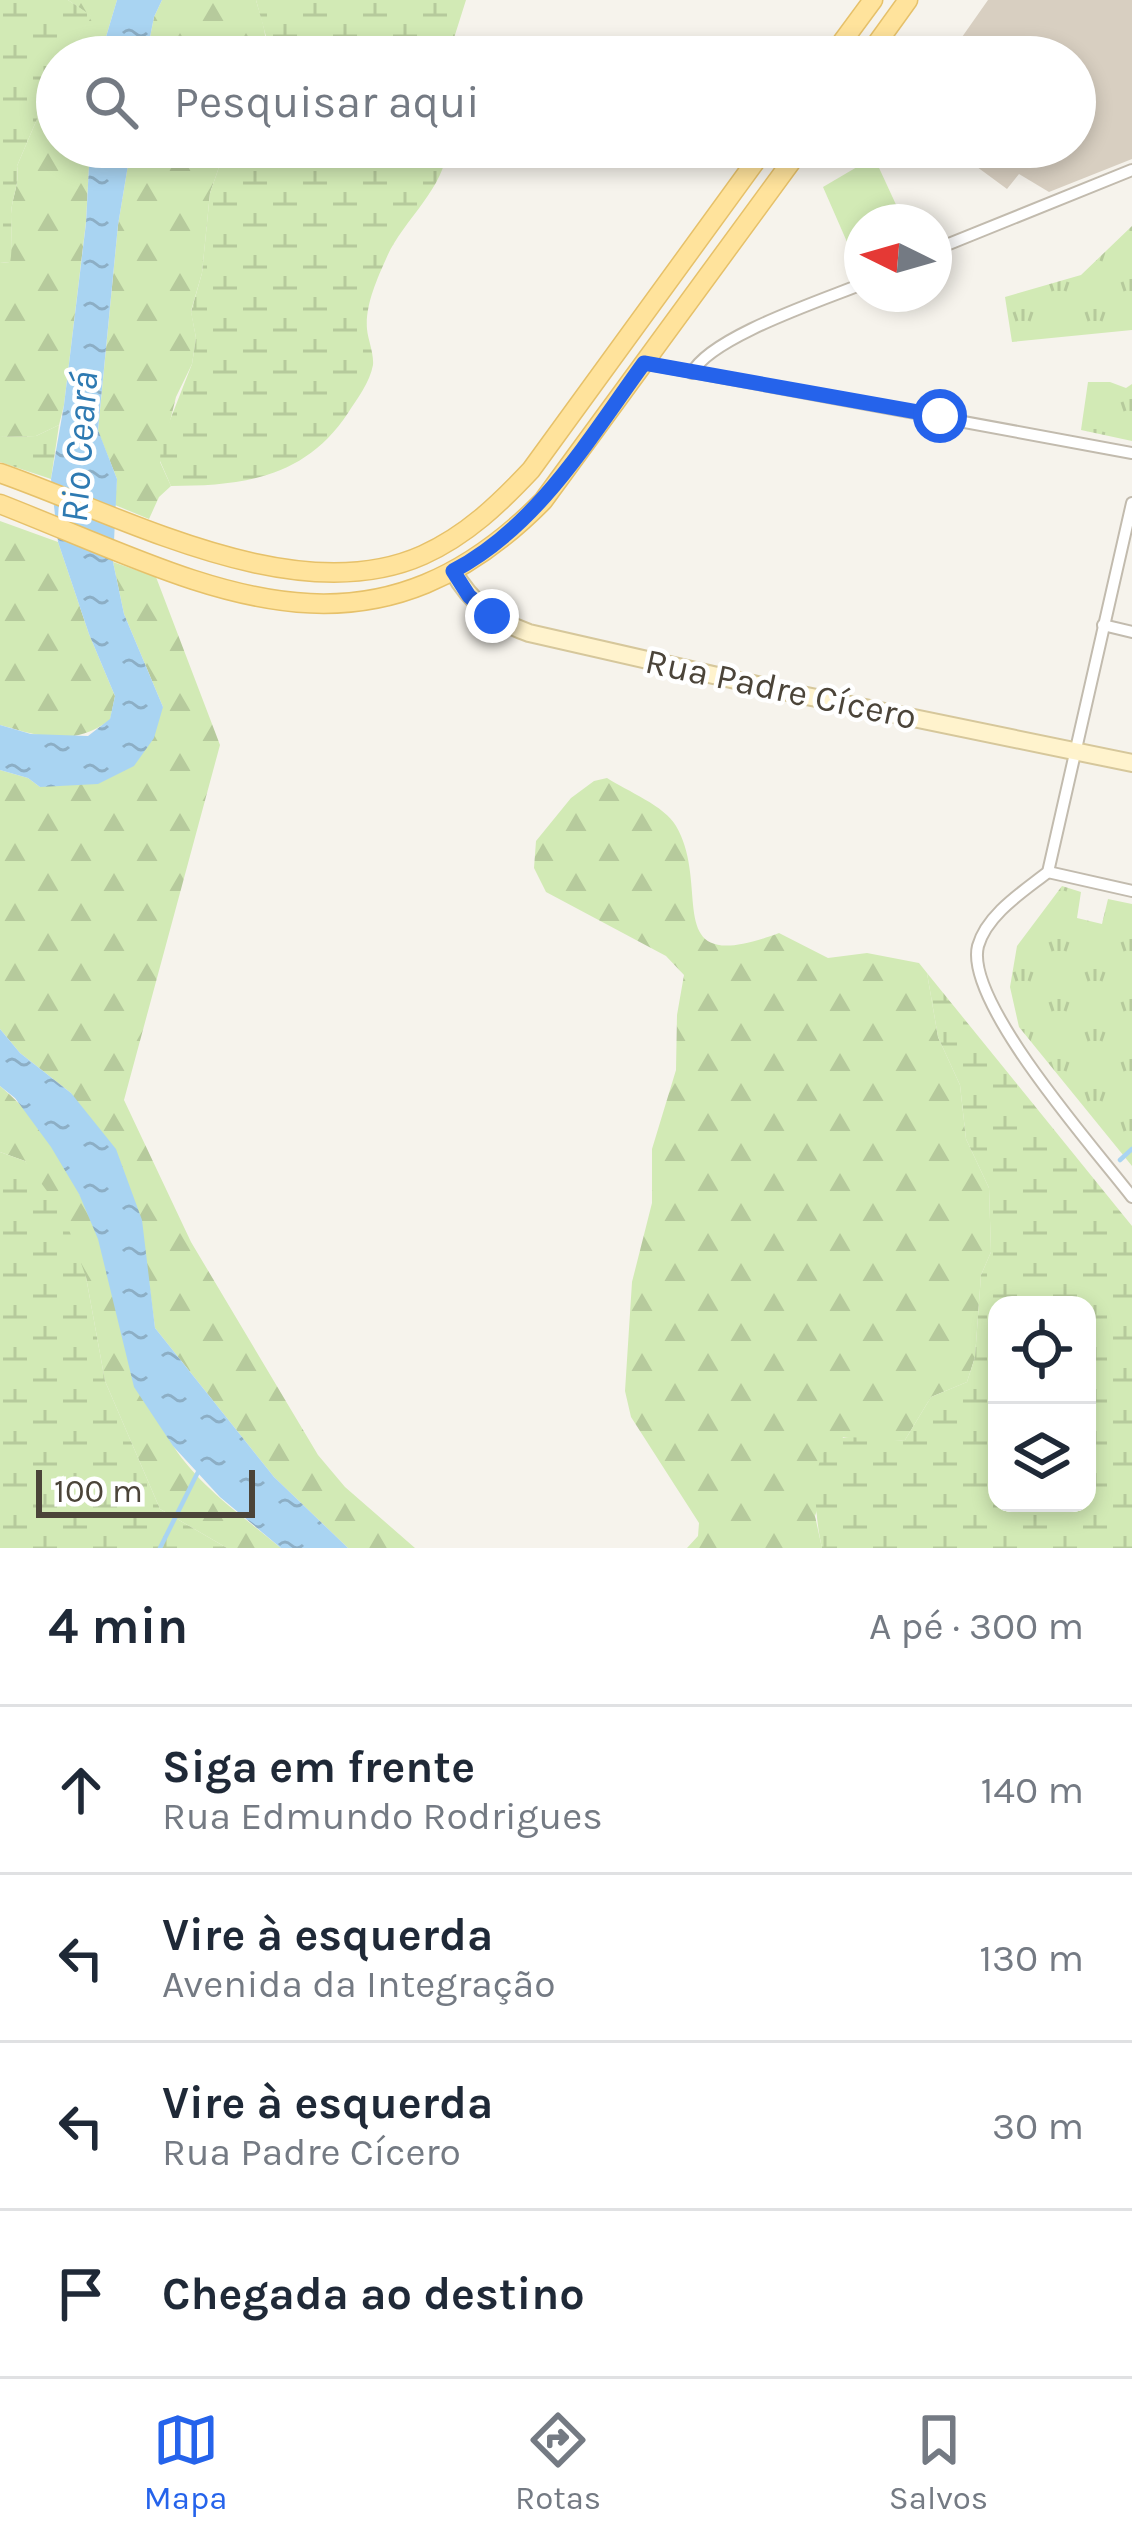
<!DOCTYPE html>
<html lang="pt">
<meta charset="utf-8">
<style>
:root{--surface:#fff;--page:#f6f6f7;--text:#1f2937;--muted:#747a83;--line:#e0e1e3;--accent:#2563eb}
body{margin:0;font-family:Karla,sans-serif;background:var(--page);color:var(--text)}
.controls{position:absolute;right:36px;bottom:36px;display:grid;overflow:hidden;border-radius:24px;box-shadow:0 6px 18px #0003}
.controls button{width:108px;height:108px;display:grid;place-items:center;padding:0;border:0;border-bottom:3px solid var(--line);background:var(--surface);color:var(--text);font:60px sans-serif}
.compass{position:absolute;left:844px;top:204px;width:108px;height:108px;border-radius:50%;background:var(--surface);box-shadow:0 6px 18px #0003;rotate:275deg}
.scale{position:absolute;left:36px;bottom:30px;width:219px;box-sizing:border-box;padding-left:12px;border:6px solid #4b4439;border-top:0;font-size:33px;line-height:42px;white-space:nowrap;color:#4b4439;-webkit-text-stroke:9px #fff;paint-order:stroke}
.stop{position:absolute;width:36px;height:36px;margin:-27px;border:9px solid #2563eb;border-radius:50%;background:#fff}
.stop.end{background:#2563eb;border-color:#fff;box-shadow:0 3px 12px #0008}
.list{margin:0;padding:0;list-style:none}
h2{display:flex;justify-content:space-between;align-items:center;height:156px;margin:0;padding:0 48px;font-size:51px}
h2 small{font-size:39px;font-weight:400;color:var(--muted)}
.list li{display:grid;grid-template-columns:78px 1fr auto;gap:36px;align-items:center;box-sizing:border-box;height:168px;padding:0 48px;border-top:3px solid var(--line)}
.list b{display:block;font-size:45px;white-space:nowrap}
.list p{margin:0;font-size:39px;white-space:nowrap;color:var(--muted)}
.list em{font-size:39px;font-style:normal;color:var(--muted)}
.icon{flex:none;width:66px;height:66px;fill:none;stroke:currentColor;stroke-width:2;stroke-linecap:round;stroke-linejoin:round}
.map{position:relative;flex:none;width:1132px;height:1548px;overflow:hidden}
.search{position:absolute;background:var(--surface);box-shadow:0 6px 18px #0003;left:36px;right:36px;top:36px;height:132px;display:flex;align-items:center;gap:30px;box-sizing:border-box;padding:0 42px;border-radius:66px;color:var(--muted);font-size:45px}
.sheet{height:828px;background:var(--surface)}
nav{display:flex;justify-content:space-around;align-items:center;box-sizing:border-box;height:168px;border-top:3px solid var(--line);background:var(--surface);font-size:33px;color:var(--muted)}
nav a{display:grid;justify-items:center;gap:6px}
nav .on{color:var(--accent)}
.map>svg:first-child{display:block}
</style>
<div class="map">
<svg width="1132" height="1548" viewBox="0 0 1132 1548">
<defs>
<pattern id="grass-tufts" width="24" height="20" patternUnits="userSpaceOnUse" patternTransform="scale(3)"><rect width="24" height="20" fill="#d2eab5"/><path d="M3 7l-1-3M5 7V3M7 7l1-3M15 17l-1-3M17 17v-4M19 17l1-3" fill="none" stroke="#b6ca9c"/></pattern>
<pattern id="forest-firs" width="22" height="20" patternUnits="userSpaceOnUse" patternTransform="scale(3)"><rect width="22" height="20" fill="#d2eab5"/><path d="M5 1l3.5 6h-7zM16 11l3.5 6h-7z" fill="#b6ca9c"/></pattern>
<pattern id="wetland-marsh" width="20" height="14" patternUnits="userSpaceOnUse" patternTransform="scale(3)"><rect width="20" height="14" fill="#d2eab5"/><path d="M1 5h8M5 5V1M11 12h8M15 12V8" fill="none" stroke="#b6ca9c"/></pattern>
<pattern id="water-ripples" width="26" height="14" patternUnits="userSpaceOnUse" patternTransform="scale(3)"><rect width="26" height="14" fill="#a9d4f2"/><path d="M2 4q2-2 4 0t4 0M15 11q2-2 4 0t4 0" fill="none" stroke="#8caec5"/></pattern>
</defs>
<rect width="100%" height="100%" fill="#f6f3ec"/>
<!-- grass -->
<g fill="url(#grass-tufts)">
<path d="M1132,226V330L1012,342L1005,297L1081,275Z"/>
<path d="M1088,382H1110L1126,388L1132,384V441L1081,430Z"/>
<path d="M1062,886L1081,892L1077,918L1102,924L1108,899L1132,904V1166L1019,1027L1010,987L1017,946Z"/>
</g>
<!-- forest -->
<g fill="url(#forest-firs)">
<path d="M68,0H117L100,57H66L91,16Z"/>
<path d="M162,0H256C261,19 271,39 261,57H146L154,17Z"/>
<path d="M57,72V147H90L86,222L64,405L59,425L36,436L0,437V262L9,263C13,245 11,232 11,214C12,196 20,184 17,166Z"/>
<path d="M131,147H226L210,193L202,273L191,311L196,338L192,364L176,397L160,462L171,486L159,497L149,519L115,505L117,479L98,431L118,225Z"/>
<path d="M0,521L58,542L89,634L115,696L110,720C73,747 42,737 0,725Z"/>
<path d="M113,562L156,577L220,745L124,1100L191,1242L318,1455L345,1487L415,1548H348L274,1477L155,1328L149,1282L71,1093L20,1053L0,1029V770L28,778L40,787L163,707L124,614Z"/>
<path d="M607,778C627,791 665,806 676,826C713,889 657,979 779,933L828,958L867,953L919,963L927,973L938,1037L960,1085L966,1139L989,1188L991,1252L981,1275L975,1357L967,1382L931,1397L905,1440L880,1442L843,1437L815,1516L822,1548H687L698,1536L699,1523L631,1417L625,1391L632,1282L652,1203V1149L676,1070L677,1015L684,975L666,956L546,892L534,868L536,841L571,798L594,781Z"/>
<path d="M0,1086C82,1154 110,1274 145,1370C154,1394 160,1426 174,1447C200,1487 245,1518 281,1548H227L160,1509L105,1381L86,1277L25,1161L0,1152Z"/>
</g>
<!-- wetland -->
<g fill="url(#wetland-marsh)" fill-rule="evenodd">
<path d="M0,0H68L92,16L66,57H57V72L17,166C20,184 12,196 11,214C11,231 13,246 10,263L0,262Z"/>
<path d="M256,0H466L448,57H261L267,40Z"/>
<path d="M226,147H447C446,188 401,222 386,259C377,279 365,306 367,329C368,340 374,353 373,365C370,382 357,399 348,413C305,478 243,486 171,486L160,461L161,443L192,364L196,338L191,312L202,273L210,193Z"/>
<path d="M59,425L51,479L0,462V437L36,436Z"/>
<path d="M927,973L1132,1226V1548H822C816,1522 806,1451 838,1439C851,1434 887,1442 905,1440L931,1397L967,1382L975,1357L981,1275L991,1252L989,1188L966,1139L960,1085L938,1037ZM997,1305H1087V1503H997Z"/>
<path d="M0,1152L25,1161L63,1213L86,1277L105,1381L160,1509L227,1548H0Z"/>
</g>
<!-- pitch -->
<path fill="#d2eab5" d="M874,157L904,222H862L861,274L823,187Z"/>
<!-- water -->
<g fill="url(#water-ripples)">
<path d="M117,0H162L154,17L146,57H100Z"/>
<path d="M90,147H131L118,225L98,430L117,479L113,562L124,614L163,707L154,738L134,766L98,784L40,787L28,778L0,770V725L31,734L88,736L110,719L115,696L89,634L58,542L51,479L64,405L86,223Z"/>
<path d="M0,1029L20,1053L71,1093L116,1149L142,1220L155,1328L274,1477L348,1548H281L220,1497L173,1446L134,1387L98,1239L79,1194L51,1147L15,1098L0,1086Z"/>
</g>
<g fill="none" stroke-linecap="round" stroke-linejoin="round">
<!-- stream -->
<g stroke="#a9d4f2" stroke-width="4.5">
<path d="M1120,1160L1132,1149"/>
<path d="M160,1548L198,1472"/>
</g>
</g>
<!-- building -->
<path fill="#d8cfc1" d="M988,0H1132V159L1049,192L1019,174L1007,189L950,147H1075V57H948Z"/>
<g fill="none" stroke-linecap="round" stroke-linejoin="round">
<!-- street casing -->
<g stroke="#c2bbae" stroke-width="14">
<g id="street">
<path d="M934,250L1132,170"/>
<path d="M644,363L1132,453"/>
<path d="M692,373C710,337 823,300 862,284"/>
<path d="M1132,503L1048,872C1024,891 987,914 978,946C964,1002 1096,1150 1132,1197"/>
<path d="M1103,625L1132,632"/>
<path d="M1048,872L1132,891"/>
</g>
</g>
<!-- secondary casing -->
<g stroke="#d6c79b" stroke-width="20">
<path id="secondary" d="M453,571C471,603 495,621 529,633L792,693L1132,763"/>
</g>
<!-- primary casing -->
<g stroke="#e6c16a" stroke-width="21">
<g id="primary">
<path d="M831,57L873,0"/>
<path d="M867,57L908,0"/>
<path d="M0,473C123,516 296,612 423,555C467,535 499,504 531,470L766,147"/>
<path d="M0,504C200,582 362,684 543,501L802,147"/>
</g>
</g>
<!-- street -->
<use href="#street" stroke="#fff" stroke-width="10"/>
<!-- secondary -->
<use href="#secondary" stroke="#fff3cd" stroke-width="16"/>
<!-- primary -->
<use href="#primary" stroke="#ffe39c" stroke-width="18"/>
</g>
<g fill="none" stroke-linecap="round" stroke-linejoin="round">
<!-- route -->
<path stroke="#2563eb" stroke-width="15" d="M492,616L469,596L453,571C538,526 588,440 644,363L940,416"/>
</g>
<g text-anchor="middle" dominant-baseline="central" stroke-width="9" stroke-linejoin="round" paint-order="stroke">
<!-- street labels -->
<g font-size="36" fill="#4b4439" stroke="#fff">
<text transform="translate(781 689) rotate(12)">Rua Padre Cícero</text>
</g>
<!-- water labels -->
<g font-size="39" font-style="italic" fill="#2e7ab2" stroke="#fff">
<text transform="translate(79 447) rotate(-86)">Rio Ceará</text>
</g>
</g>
</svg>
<div class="controls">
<button><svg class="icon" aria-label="locate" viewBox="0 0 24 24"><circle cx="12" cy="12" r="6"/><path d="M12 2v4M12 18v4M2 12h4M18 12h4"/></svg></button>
<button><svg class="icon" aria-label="layers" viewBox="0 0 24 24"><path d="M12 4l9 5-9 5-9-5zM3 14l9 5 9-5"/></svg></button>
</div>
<svg class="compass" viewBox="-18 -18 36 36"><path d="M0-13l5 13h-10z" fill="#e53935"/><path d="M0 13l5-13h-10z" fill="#747a83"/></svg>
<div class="scale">100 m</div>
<div class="stop" style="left:940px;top:416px"></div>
<div class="stop end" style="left:492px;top:616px"></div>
<div class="search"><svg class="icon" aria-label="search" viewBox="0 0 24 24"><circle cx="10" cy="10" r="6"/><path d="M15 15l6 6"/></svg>Pesquisar aqui</div>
</div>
<section class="sheet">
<h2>4 min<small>A pé · 300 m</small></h2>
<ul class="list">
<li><svg class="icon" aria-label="ahead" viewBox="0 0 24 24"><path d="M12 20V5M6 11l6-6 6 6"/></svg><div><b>Siga em frente</b><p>Rua Edmundo Rodrigues</p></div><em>140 m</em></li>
<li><svg class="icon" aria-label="left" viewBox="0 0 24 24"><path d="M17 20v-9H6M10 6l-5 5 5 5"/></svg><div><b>Vire à esquerda</b><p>Avenida da Integração</p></div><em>130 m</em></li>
<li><svg class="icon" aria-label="left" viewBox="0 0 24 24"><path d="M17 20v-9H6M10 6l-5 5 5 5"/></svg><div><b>Vire à esquerda</b><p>Rua Padre Cícero</p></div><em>30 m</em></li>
<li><svg class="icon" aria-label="arrive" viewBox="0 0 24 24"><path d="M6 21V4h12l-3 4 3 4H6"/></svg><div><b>Chegada ao destino</b></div></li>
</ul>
</section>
<nav>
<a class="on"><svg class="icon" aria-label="map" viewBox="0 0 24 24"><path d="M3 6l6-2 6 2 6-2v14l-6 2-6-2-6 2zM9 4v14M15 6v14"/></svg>Mapa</a>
<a><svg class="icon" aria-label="directions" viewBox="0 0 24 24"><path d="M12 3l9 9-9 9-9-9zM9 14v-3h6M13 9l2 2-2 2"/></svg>Rotas</a>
<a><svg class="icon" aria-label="saved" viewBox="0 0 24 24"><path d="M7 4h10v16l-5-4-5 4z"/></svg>Salvos</a>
</nav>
